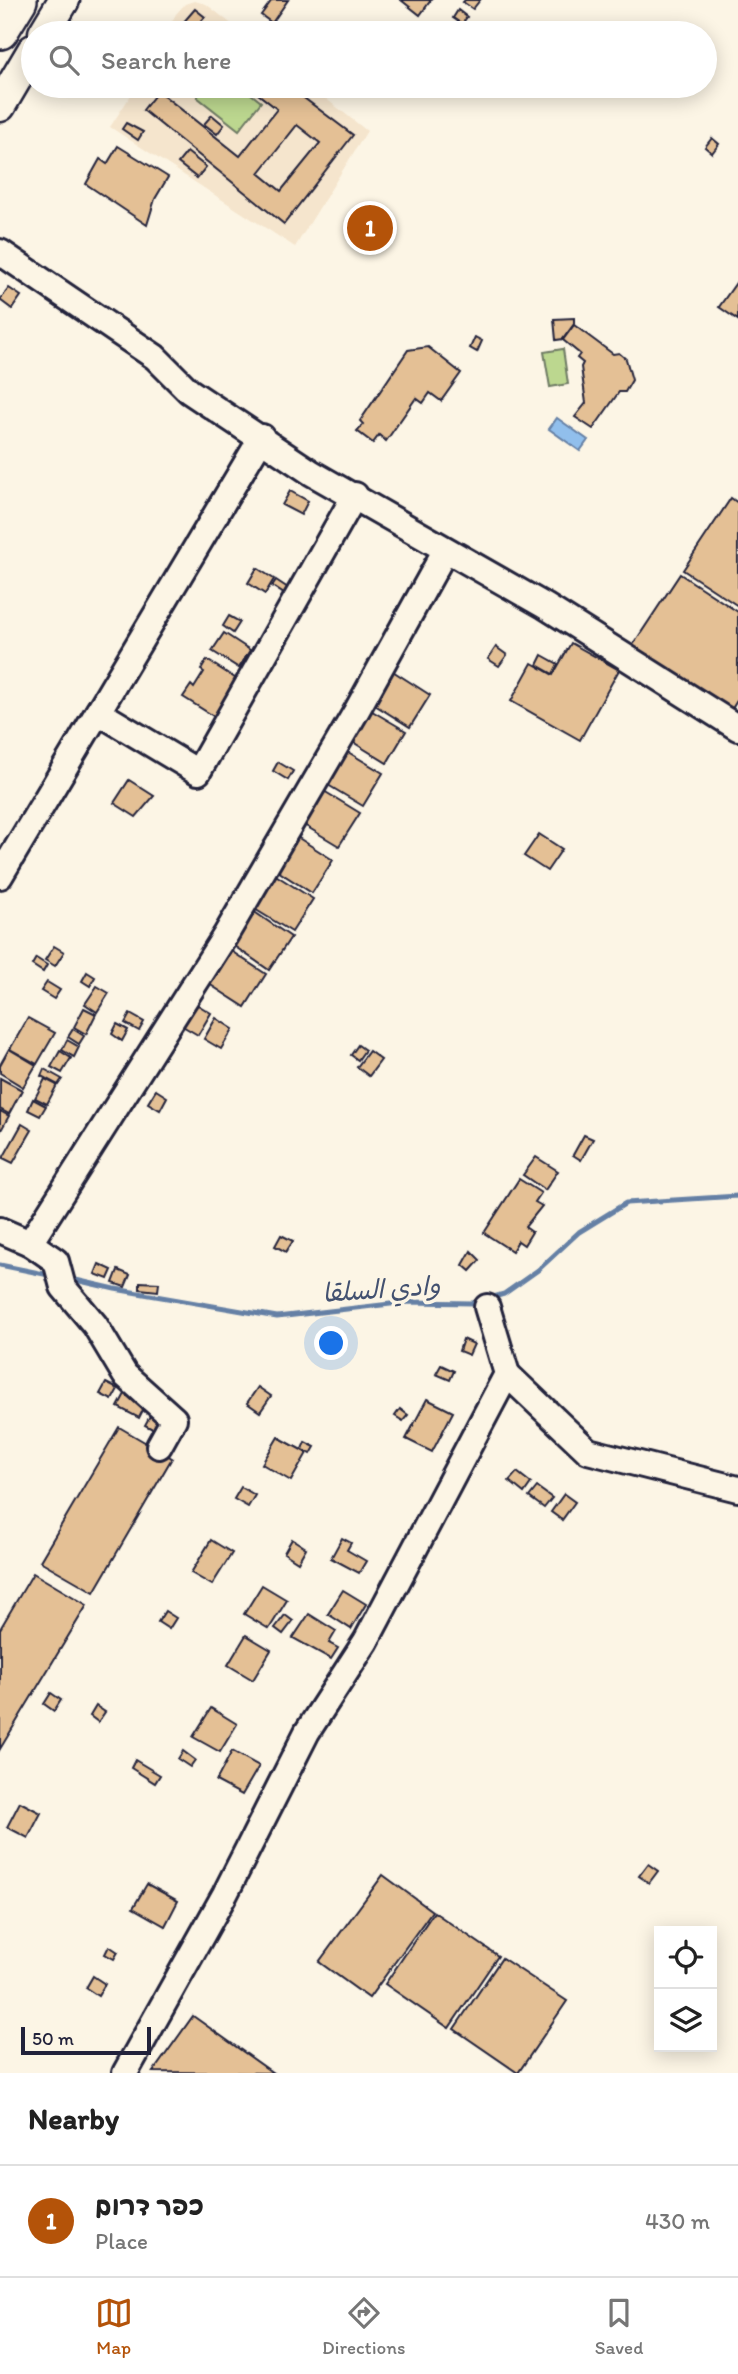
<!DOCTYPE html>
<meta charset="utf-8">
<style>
:root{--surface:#fff;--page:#f6f6f6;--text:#222;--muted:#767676;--line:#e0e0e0;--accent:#b45309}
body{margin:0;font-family:Itim,"Playpen Sans Arabic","Playpen Sans Hebrew",sans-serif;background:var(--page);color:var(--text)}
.controls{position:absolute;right:21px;bottom:21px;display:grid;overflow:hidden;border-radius:0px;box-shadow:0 4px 18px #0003}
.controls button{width:63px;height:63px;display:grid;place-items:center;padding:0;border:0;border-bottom:2px solid var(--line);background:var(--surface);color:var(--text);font:35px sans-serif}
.scale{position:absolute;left:21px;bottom:18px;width:130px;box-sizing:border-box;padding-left:7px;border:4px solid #22223b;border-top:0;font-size:19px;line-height:24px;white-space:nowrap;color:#22223b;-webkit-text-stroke:5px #fcf5e5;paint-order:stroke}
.you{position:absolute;left:332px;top:1344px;width:24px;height:24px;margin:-18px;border:5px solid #fff;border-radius:50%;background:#1a73e8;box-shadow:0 0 0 10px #1a73e833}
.badge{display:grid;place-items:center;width:46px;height:46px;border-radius:50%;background:var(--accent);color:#fff;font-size:23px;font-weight:700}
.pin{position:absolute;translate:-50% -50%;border:4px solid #fff;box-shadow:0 2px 7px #0006}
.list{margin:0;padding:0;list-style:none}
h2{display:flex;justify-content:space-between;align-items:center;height:91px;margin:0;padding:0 28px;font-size:30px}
h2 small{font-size:23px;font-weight:400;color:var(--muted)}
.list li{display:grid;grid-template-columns:46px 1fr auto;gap:21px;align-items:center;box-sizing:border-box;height:112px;padding:0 28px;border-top:2px solid var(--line)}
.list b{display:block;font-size:26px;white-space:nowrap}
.list p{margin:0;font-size:23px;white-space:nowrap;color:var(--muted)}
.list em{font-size:23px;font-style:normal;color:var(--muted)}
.icon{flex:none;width:38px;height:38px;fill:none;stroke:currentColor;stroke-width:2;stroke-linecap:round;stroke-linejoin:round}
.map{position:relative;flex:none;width:738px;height:2073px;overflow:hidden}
.search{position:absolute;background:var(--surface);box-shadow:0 4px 18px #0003;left:21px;right:21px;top:21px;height:77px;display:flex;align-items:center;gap:18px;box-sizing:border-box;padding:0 24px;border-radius:38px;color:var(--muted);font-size:26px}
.sheet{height:203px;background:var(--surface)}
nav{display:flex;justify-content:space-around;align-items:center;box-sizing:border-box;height:98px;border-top:2px solid var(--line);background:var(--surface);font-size:19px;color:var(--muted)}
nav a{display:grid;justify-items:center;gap:4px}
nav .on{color:var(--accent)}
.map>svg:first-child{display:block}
</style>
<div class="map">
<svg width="738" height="2073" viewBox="0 0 738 2073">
<rect width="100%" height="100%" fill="#fcf5e5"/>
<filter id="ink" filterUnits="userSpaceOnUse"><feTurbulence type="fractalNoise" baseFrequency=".0143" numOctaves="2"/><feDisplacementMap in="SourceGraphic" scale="14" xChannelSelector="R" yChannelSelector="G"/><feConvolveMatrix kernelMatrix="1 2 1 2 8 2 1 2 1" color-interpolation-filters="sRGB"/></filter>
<g filter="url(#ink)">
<!-- built -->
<g fill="#f5e5cd">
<path d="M194,1L206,4L243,33H166L176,14L185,4Z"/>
<path d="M137,86H310L367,131L295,247L110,127Z"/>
</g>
<!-- green -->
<g fill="#bcd78f" stroke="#6f7c65" stroke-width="2">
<path d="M206,86H241L261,102L239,130L197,97Z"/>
<path d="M563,349L568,384L550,387L544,352Z"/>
</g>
<!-- water -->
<path fill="#91bfec" stroke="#6580a5" stroke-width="2" d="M557,418L588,440L580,451L549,429Z"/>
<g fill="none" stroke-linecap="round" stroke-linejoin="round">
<!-- stream -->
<g stroke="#6580a5" stroke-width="5">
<path d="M0,1265L54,1276"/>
<path d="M67,1278L115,1289L277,1317L408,1302L473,1303L504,1294L538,1270L579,1232L626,1203L738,1196"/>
</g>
</g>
<!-- building -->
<g fill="#e4c095" stroke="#22223b" stroke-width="2" fill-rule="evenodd">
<path d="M272,0H288L272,23L261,15Z"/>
<path d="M401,0H431L420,15Z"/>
<path d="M465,0H480L473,9L463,2Z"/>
<path d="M195,9L205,17L191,33L181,25Z"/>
<path d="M458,10L467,17L462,24L453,18Z"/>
<path d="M248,86H288L353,135L284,224L143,110L158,91L240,156L277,109ZM297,125L320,143L281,191L259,173Z"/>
<path d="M212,115L224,125L217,134L204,124Z"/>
<path d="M126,123L143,132L138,140L122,129Z"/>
<path d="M712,138L719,144L712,153L705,147Z"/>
<path d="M118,146L168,177L155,199L147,225L86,184L100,159L107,164Z"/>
<path d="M187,152L206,167L197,178L178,163Z"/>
<path d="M738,280V320L719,307Z"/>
<path d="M9,288L21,296L12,309L0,300Z"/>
<path d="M574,318V324L563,339L556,340L554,319Z"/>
<path d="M574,325L613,354L619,353L626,359L632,380L625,392H619L593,429L575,417L586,403L581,367L583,363L577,358L580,354L563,340Z"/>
<path d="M475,337L482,341L477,352L470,348Z"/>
<path d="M428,347L461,373L441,401L430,393L423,403L416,398L386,441L379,435L373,443L357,431L363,424L360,421L408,350Z"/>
<path d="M290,491L308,501L301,515L282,505Z"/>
<path d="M731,498L738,503V606L683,570Z"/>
<path d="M257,568L274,579L265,594L248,583Z"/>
<path d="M680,574L738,612V699L730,712L631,648Z"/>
<path d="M276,580L291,590L287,596L272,586Z"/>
<path d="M229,616L240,622L233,633L223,626Z"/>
<path d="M224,633L250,650L239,668L212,651Z"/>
<path d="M571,643L619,670L580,740L511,701L532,663L553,675Z"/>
<path d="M496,647L507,655L499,666L488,659Z"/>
<path d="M542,655L558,664L553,674L537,665Z"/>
<path d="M207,660L238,680L215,717L183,697L191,685L194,688L204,672L201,670Z"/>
<path d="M388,668L430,695L410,727L367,700Z"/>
<path d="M367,708L406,731L387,763L348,739Z"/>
<path d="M343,749L383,773L363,806L323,782Z"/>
<path d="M278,762L293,771L288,780L273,771Z"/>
<path d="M129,780L154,796L136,817L114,803Z"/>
<path d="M319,788L360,813L339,846L299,822Z"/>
<path d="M539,834L562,849L547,871L524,856Z"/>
<path d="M294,835L333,860L312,893L273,868Z"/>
<path d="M274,874L313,899L292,932L253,908Z"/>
<path d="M253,911L291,937L269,970L231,944Z"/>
<path d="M54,946L64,952L55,966L45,960Z"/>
<path d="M228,949L266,974L245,1007L206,982Z"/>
<path d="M36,958L47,965L43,972L32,965Z"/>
<path d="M87,972L95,977L90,986L82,981Z"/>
<path d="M47,982L60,990L54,999L41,991Z"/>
<path d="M97,986L109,993L97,1012L85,1004Z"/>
<path d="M193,1002L211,1013L198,1035L179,1024Z"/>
<path d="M84,1008L96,1014L86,1034L74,1027Z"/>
<path d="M130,1014L144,1022L139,1031L125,1023Z"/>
<path d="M28,1018L55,1033L37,1064L10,1049Z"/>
<path d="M216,1018L233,1029L221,1049L204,1039Z"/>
<path d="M117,1024L128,1030L122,1041L112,1034Z"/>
<path d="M73,1029L84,1036L79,1044L68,1037Z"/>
<path d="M67,1040L79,1047L74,1057L62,1050Z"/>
<path d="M358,1045L365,1050L358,1060L351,1055Z"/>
<path d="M9,1049L36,1065L23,1087L0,1073V1065Z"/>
<path d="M60,1051L71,1058L62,1073L51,1067Z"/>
<path d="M369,1051L381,1060L369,1076L357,1067Z"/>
<path d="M44,1069L62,1079L58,1085L41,1076Z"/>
<path d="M0,1078L22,1090L9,1114L0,1109Z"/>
<path d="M45,1079L57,1085L47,1104L35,1098Z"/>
<path d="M156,1090L167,1097L160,1110L148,1103Z"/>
<path d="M33,1099L46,1106L40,1116L28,1110Z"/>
<path d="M0,1111L9,1116L0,1132Z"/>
<path d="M22,1124L32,1130L13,1163L3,1158Z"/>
<path d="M584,1135L593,1139L581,1160L573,1155Z"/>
<path d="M536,1157L558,1171L545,1190L523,1175Z"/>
<path d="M519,1179L541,1193L535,1202L542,1206L525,1227L532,1232L524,1245L518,1241L512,1251L484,1233Z"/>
<path d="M281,1235L293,1241L286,1252L275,1246Z"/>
<path d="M471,1251L480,1260L470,1271L463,1265Z"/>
<path d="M99,1264L112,1270L108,1279L95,1274Z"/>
<path d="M118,1270L130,1275L125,1287L113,1283Z"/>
<path d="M140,1282L159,1283L158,1291L140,1289Z"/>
<path d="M463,1339L474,1344L469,1355L459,1351Z"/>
<path d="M441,1365L454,1371L450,1380L436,1374Z"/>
<path d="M106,1383L118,1389L112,1400L100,1394Z"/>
<path d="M258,1387L271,1396L260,1412L247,1403Z"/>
<path d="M127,1390L148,1400L139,1418L118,1407Z"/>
<path d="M427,1399L453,1412L432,1452L406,1439Z"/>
<path d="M400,1409L408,1415L403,1421L395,1416Z"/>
<path d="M152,1412L167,1420L160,1433L145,1425Z"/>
<path d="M119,1427L172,1458L94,1592L40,1561Z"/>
<path d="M278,1437L307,1453L291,1481L262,1464Z"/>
<path d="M305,1442L315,1447L311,1454L302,1449Z"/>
<path d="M517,1472L531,1483L524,1493L509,1481Z"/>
<path d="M241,1487L255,1495L248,1507L234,1499Z"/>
<path d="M537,1487L552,1498L544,1508L529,1497Z"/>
<path d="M564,1494L575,1502L562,1520L551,1512Z"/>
<path d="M342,1538L351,1543L347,1550L366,1561L359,1573L331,1558Z"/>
<path d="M292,1539L306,1548L298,1562L284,1553Z"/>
<path d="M211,1540L232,1553L212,1585L191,1573Z"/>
<path d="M33,1573L87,1605L0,1749V1629Z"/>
<path d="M262,1585L287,1600L269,1629L244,1614Z"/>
<path d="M343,1590L366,1604L351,1629L328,1614Z"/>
<path d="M165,1611L176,1618L169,1629L158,1622Z"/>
<path d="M309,1614L336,1631L329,1643L338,1648L331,1659L293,1638Z"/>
<path d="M285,1615L293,1621L283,1634L275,1628Z"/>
<path d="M246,1635L271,1650L253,1680L228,1665Z"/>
<path d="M51,1693L61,1700L54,1711L44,1704Z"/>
<path d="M96,1706L105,1712L98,1722L90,1716Z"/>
<path d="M211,1708L237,1724L220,1752L193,1737Z"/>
<path d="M183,1751L195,1760L190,1767L178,1759Z"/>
<path d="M232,1751L259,1766L242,1795L216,1781Z"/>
<path d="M135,1760L160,1775L155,1783L131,1768Z"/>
<path d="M20,1802L41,1813L28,1838L7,1827Z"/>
<path d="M648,1864L658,1871L649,1883L639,1876Z"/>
<path d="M383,1875L432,1911L369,1998L319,1962Z"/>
<path d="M147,1884L178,1901L165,1926L133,1908Z"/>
<path d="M434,1912L498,1956L449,2028L385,1984Z"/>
<path d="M109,1946L118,1952L114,1959L105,1954Z"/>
<path d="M502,1958L567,2001L518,2073L454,2029Z"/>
<path d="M93,1976L105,1984L98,1996L86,1988Z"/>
<path d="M193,2016L273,2073L153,2072Z"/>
</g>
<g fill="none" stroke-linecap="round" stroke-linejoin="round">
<!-- minor casing -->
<g stroke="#22223b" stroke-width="30">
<g id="minor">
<path d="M0,252L155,357L189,391L312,473L545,606L738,728"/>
<path d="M98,712L198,772L355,495"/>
<path d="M0,876L262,437"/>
<path d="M0,1230L30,1243L56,1261L63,1287L95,1325L125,1375L174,1419L159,1446"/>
<path d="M30,1243L225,936L357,710L445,551"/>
<path d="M507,1374L588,1451L738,1489"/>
<path d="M125,2073L225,1894L307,1732L366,1641L507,1374L487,1307"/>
</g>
</g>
<!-- major casing -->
<g stroke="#22223b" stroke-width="35">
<g id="major">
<path d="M44,33L64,0"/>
<path d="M0,106L33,50"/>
</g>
</g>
<!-- highway casing -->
<g stroke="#22223b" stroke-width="40">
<path id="highway" d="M0,31L19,0"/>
</g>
<!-- minor -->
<use href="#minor" stroke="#fcf5e5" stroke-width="24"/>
<!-- major -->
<use href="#major" stroke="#fcf5e5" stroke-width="30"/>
<!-- highway -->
<use href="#highway" stroke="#fcf5e5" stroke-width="35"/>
</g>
</g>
<g text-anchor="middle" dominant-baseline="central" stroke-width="7" stroke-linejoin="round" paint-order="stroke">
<!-- water labels -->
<g font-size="26" font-style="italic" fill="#435170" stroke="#fcf5e5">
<text transform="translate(381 1289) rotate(-4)">وادي السلقا</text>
</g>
</g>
</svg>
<div class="controls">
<button><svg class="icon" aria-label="locate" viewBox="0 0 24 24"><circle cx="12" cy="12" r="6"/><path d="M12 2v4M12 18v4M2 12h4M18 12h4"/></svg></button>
<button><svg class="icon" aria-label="layers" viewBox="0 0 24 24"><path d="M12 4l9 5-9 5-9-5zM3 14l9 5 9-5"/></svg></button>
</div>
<div class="scale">50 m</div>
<div class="you"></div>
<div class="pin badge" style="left:370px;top:228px">1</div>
<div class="search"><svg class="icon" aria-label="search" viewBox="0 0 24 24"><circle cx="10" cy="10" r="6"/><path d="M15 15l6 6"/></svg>Search here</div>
</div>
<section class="sheet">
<h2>Nearby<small></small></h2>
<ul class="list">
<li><span class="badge">1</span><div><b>כפר דרום</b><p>Place</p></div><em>430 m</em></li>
</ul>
</section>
<nav>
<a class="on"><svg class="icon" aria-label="map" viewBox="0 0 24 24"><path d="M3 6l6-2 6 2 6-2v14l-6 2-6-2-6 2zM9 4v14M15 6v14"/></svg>Map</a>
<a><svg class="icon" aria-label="directions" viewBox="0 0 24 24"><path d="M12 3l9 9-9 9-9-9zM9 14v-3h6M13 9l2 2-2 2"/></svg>Directions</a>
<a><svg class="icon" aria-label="saved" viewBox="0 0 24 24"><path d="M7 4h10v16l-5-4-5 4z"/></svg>Saved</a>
</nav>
